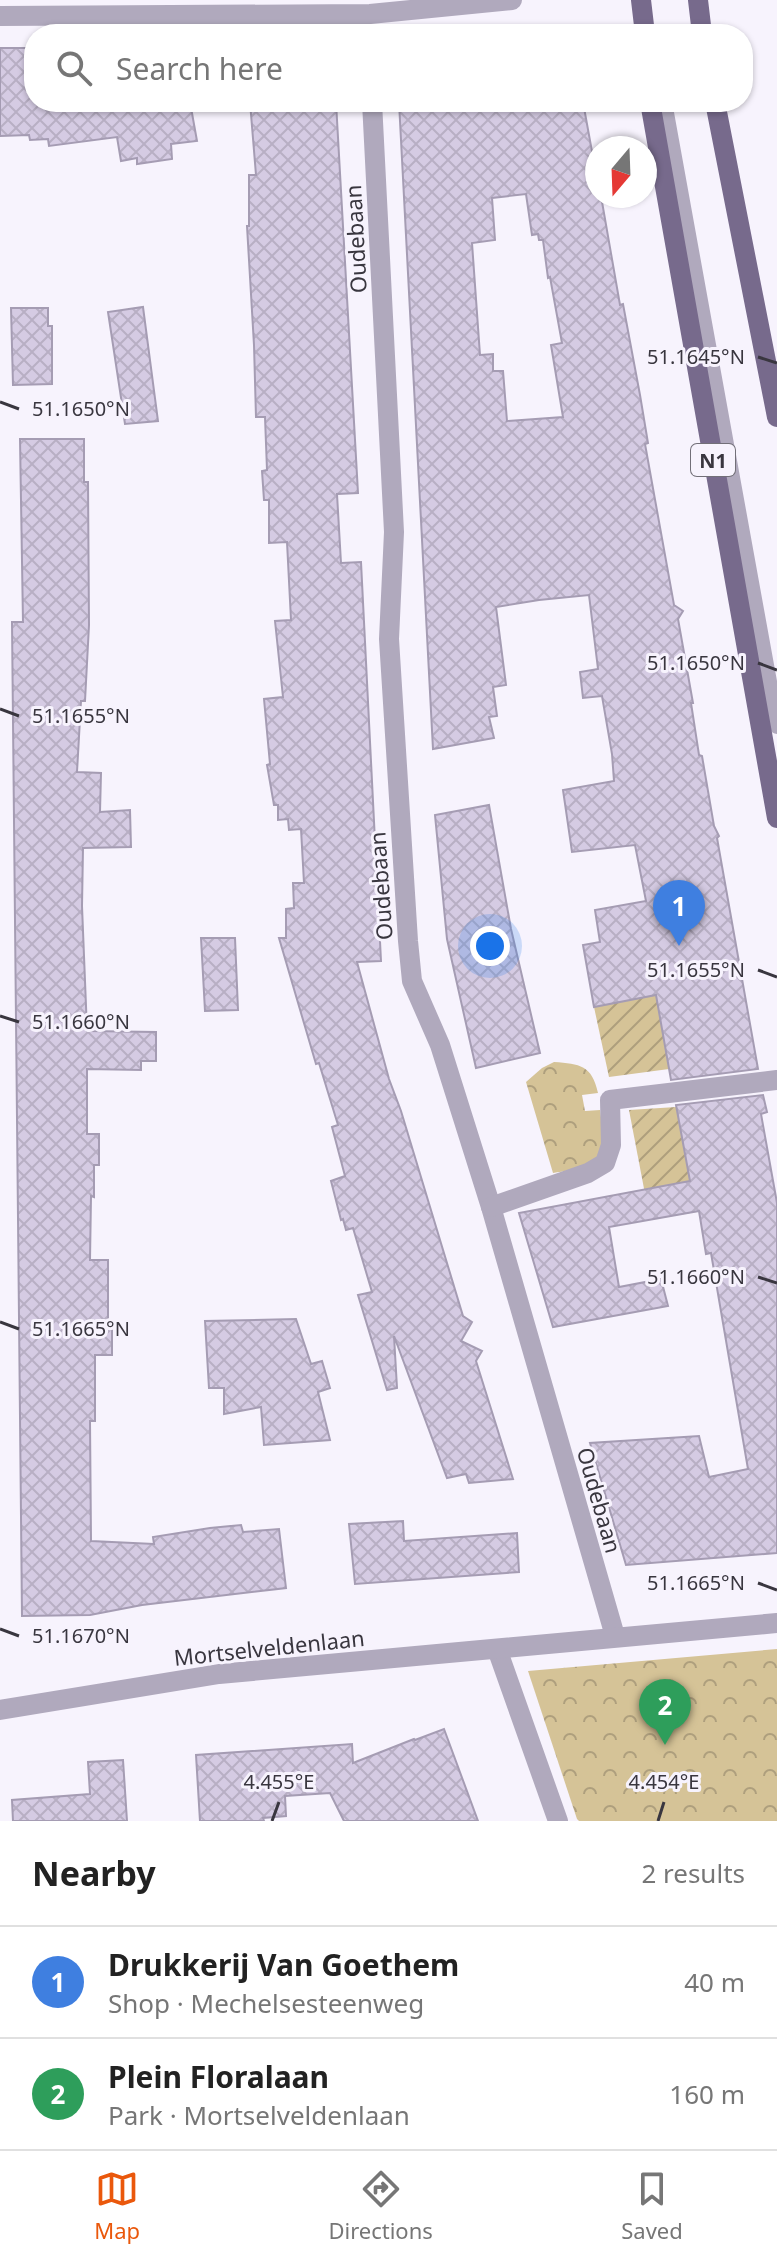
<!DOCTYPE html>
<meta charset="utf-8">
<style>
:root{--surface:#fff;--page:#f2f2f2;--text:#222;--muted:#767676;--line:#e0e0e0;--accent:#ea580c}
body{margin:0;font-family:"Noto Sans",sans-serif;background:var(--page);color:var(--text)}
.compass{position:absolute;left:585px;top:136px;width:72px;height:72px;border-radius:50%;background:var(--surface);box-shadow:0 2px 6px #0004;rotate:199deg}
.you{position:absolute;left:490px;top:946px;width:28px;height:28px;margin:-20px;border:6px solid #fff;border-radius:50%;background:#1a73e8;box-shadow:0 0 0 12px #1a73e833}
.badge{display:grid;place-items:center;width:52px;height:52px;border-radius:50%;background:var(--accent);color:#fff;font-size:26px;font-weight:700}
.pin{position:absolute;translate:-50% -66px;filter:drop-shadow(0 2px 4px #0008)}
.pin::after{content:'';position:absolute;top:42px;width:28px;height:24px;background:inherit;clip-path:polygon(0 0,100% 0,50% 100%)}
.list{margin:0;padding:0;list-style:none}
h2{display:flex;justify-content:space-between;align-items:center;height:104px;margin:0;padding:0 32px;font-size:34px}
h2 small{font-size:26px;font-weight:400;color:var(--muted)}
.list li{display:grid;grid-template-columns:52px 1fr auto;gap:24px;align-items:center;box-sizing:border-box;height:112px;padding:0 32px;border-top:2px solid var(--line)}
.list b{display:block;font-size:30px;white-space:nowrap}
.list p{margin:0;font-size:26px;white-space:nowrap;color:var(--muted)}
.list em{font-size:26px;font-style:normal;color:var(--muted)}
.icon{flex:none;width:44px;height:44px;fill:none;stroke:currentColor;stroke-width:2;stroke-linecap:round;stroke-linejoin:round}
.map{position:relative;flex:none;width:777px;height:1821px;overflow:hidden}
.search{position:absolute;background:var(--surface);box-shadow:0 2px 6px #0004;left:24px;right:24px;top:24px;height:88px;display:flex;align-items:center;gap:20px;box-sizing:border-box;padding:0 28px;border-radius:32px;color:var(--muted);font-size:30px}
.sheet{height:328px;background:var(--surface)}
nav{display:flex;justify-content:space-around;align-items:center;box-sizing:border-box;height:112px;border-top:2px solid var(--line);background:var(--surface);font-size:22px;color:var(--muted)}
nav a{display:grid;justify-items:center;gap:4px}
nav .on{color:var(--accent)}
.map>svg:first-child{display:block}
</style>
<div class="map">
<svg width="777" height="1821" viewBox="0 0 777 1821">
<defs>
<pattern id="park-crowns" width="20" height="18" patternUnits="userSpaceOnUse" patternTransform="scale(2)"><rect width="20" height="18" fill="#d5c397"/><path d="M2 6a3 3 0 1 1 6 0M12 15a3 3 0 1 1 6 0" fill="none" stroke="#ae9f7d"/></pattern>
<pattern id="garden-furrows" width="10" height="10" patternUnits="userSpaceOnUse" patternTransform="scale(2)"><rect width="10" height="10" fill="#d5c397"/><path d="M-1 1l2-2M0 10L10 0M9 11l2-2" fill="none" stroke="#ae9f7d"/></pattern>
<pattern id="building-cross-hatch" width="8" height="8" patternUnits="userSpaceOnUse" patternTransform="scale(2)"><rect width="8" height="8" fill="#d5cbe3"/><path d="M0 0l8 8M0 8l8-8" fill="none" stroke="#b8afc4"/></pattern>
</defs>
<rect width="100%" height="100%" fill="#f7f3fd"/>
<!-- park -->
<g fill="url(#park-crowns)">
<path d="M554,1062C580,1064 592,1065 598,1093L582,1095L585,1111L600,1110C607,1158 601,1166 553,1173L526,1082L542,1068Z"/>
<path d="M777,1649V1821H579L577,1819L528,1671Z"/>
</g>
<!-- garden -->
<g fill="url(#garden-furrows)">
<path d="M657,995L669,1069L609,1077L594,1007Z"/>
<path d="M676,1107L696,1212L650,1220L629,1110Z"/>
</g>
<!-- building -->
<g fill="url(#building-cross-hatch)" stroke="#a59cb3" stroke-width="2" fill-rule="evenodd">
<path d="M0,48H34V102H190L197,141L171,144L172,159L137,164V158L121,161L117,137L49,146L48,139L30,140L29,135L0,136Z"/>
<path d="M250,102H336L358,493L337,494L341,563L361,562L381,961L357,962L389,1079L401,1111L463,1316L472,1322L461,1341L482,1351L476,1361L513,1479L469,1483L466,1474L447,1478L394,1336L397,1388L387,1390L358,1295L372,1292L353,1228L346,1230L343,1219L341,1220L331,1181L345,1176L332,1127L338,1125L319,1063L316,1064L279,938H286V909L294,908L293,883H304L301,829L289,830L288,819L278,820V805H274L267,765L270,764L264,699L283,697L275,621L291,620L287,542L269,543V500H264L262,471L267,470L265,417H256L254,345L247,226H249V175H256Z"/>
<path d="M399,102H583L597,179V196H601L620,305L623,304L640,395L648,443L645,444L674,605L683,611L678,619L693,703H691L699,755L702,756L714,826L719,836L717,838L758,1069L671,1080L656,995L594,1007L583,945L600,942L595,910L646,901L635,845L572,852L563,790L614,781L612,754L602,696L583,698L580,672L598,669L589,595L539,600L496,607L506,685L493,687L497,716L489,717L494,738L433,749ZM526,194L532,235L538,234L539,240H543L548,278L550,277L562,343L551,345L563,417L507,421L503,371H493V354L480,355L472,243L495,240L492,198Z"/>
<path d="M143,307L158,421L125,424L108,312Z"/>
<path d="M11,308H48V326H52V384L13,385Z"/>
<path d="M20,439H84V482H88L89,625L85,701H81L77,772L101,773L100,812L130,810L131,847L83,848L82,906L87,1031L156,1032V1061H141V1070L87,1069V1134H99V1165H94V1197L91,1196L90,1260H108V1321H112V1355H95V1421H90L91,1541L154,1544L153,1537L210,1528L241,1525L243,1532L279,1529L286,1588L142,1605L90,1615L22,1616L12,622H23Z"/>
<path d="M489,805L511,929L540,1053L476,1068L447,939L435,815Z"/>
<path d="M201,938H235L238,1010L205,1011Z"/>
<path d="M763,1095L767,1112L761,1114L777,1203V1553L626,1565L590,1443L699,1436L709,1477L748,1469L711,1253L706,1254L699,1211L609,1227L619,1287L661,1279L668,1306L553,1327L519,1213L690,1181L676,1105Z"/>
<path d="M296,1319L311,1364L322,1361L330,1388L318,1392L330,1440L264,1445L261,1407L224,1414V1388H209L205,1321Z"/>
<path d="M403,1521L404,1541L517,1533L519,1572L355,1584L349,1524Z"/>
<path d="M444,1729L478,1821H344L330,1793L285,1796L286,1816L263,1818L264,1821H200L196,1755L352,1744L353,1763L414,1739L415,1740Z"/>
<path d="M123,1760L127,1821H13L12,1800L90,1794L88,1762Z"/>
</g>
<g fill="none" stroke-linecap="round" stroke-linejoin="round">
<!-- lane -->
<path stroke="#b0a9bd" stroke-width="16" d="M661,102L666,113L777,726"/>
<!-- street -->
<g stroke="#b0a9bd" stroke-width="20">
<path d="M0,16L370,14L512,0"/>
<path d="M372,102L394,532L389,639L408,941L412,981L440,1045L491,1207L615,1636"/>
<path d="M491,1207L588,1173L605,1163L611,1145L610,1100L777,1080"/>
<path d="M497,1649L558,1821"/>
<path d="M0,1710L219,1674L777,1623"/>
</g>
<!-- primary -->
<g stroke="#776a8c" stroke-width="20">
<path d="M641,0L645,34"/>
<path d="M698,0L702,34"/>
<path d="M650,102L777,818"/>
<path d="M715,102L777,417"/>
</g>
</g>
<!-- ticks -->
<path fill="none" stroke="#39363f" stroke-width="3" d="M758,357L777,363M0,402L19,409M758,663L777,670M0,709L19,716M758,970L777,977M0,1016L19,1022M758,1277L777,1283M0,1322L19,1329M758,1583L777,1590M0,1629L19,1636M272,1821L279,1802M658,1821L664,1802"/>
<g text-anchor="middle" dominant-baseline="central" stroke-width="6" stroke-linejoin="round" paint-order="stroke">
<!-- shield labels -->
<rect fill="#f7f3fd" stroke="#726f78" stroke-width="2" x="691" y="444" width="44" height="32" rx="6"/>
<g font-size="20" font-weight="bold" fill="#39363f">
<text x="713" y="460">N1</text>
</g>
<!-- street labels -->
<g font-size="22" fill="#39363f" stroke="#f7f3fd">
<text transform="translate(355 239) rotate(-93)">Oudebaan</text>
<text transform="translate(380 886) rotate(-94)">Oudebaan</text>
<text transform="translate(600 1500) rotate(74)">Oudebaan</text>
<text transform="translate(269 1647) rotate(-6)">Mortselveldenlaan</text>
</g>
</g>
<g font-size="20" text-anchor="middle" fill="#39363f" stroke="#f7f3fd" stroke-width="6" stroke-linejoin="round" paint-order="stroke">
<text x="696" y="364">51.1645°N</text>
<text x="81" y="416">51.1650°N</text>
<text x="696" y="670">51.1650°N</text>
<text x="81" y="723">51.1655°N</text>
<text x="696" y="977">51.1655°N</text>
<text x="81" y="1029">51.1660°N</text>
<text x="696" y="1284">51.1660°N</text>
<text x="81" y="1336">51.1665°N</text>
<text x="696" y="1590">51.1665°N</text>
<text x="81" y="1643">51.1670°N</text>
<text x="279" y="1789">4.455°E</text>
<text x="664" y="1789">4.454°E</text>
</g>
</svg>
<svg class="compass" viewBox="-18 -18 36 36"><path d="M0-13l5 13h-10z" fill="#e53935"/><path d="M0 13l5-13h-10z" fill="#767676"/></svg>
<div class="you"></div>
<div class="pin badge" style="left:679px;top:946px;background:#3f7fe0">1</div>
<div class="pin badge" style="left:665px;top:1745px;background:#2e9e5b">2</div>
<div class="search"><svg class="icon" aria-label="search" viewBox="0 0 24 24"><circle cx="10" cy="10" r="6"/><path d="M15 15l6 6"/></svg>Search here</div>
</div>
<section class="sheet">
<h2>Nearby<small>2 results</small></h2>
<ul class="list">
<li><span class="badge" style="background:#3f7fe0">1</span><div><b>Drukkerij Van Goethem</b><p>Shop · Mechelsesteenweg</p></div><em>40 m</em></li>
<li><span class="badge" style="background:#2e9e5b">2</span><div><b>Plein Floralaan</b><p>Park · Mortselveldenlaan</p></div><em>160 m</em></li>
</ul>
</section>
<nav>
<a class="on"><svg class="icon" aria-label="map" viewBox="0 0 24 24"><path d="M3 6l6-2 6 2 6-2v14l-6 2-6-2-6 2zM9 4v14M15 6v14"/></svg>Map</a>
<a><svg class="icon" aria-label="directions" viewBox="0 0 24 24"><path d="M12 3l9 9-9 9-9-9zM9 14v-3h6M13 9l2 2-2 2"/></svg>Directions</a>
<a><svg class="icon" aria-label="saved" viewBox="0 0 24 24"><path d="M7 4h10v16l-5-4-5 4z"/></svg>Saved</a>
</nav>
